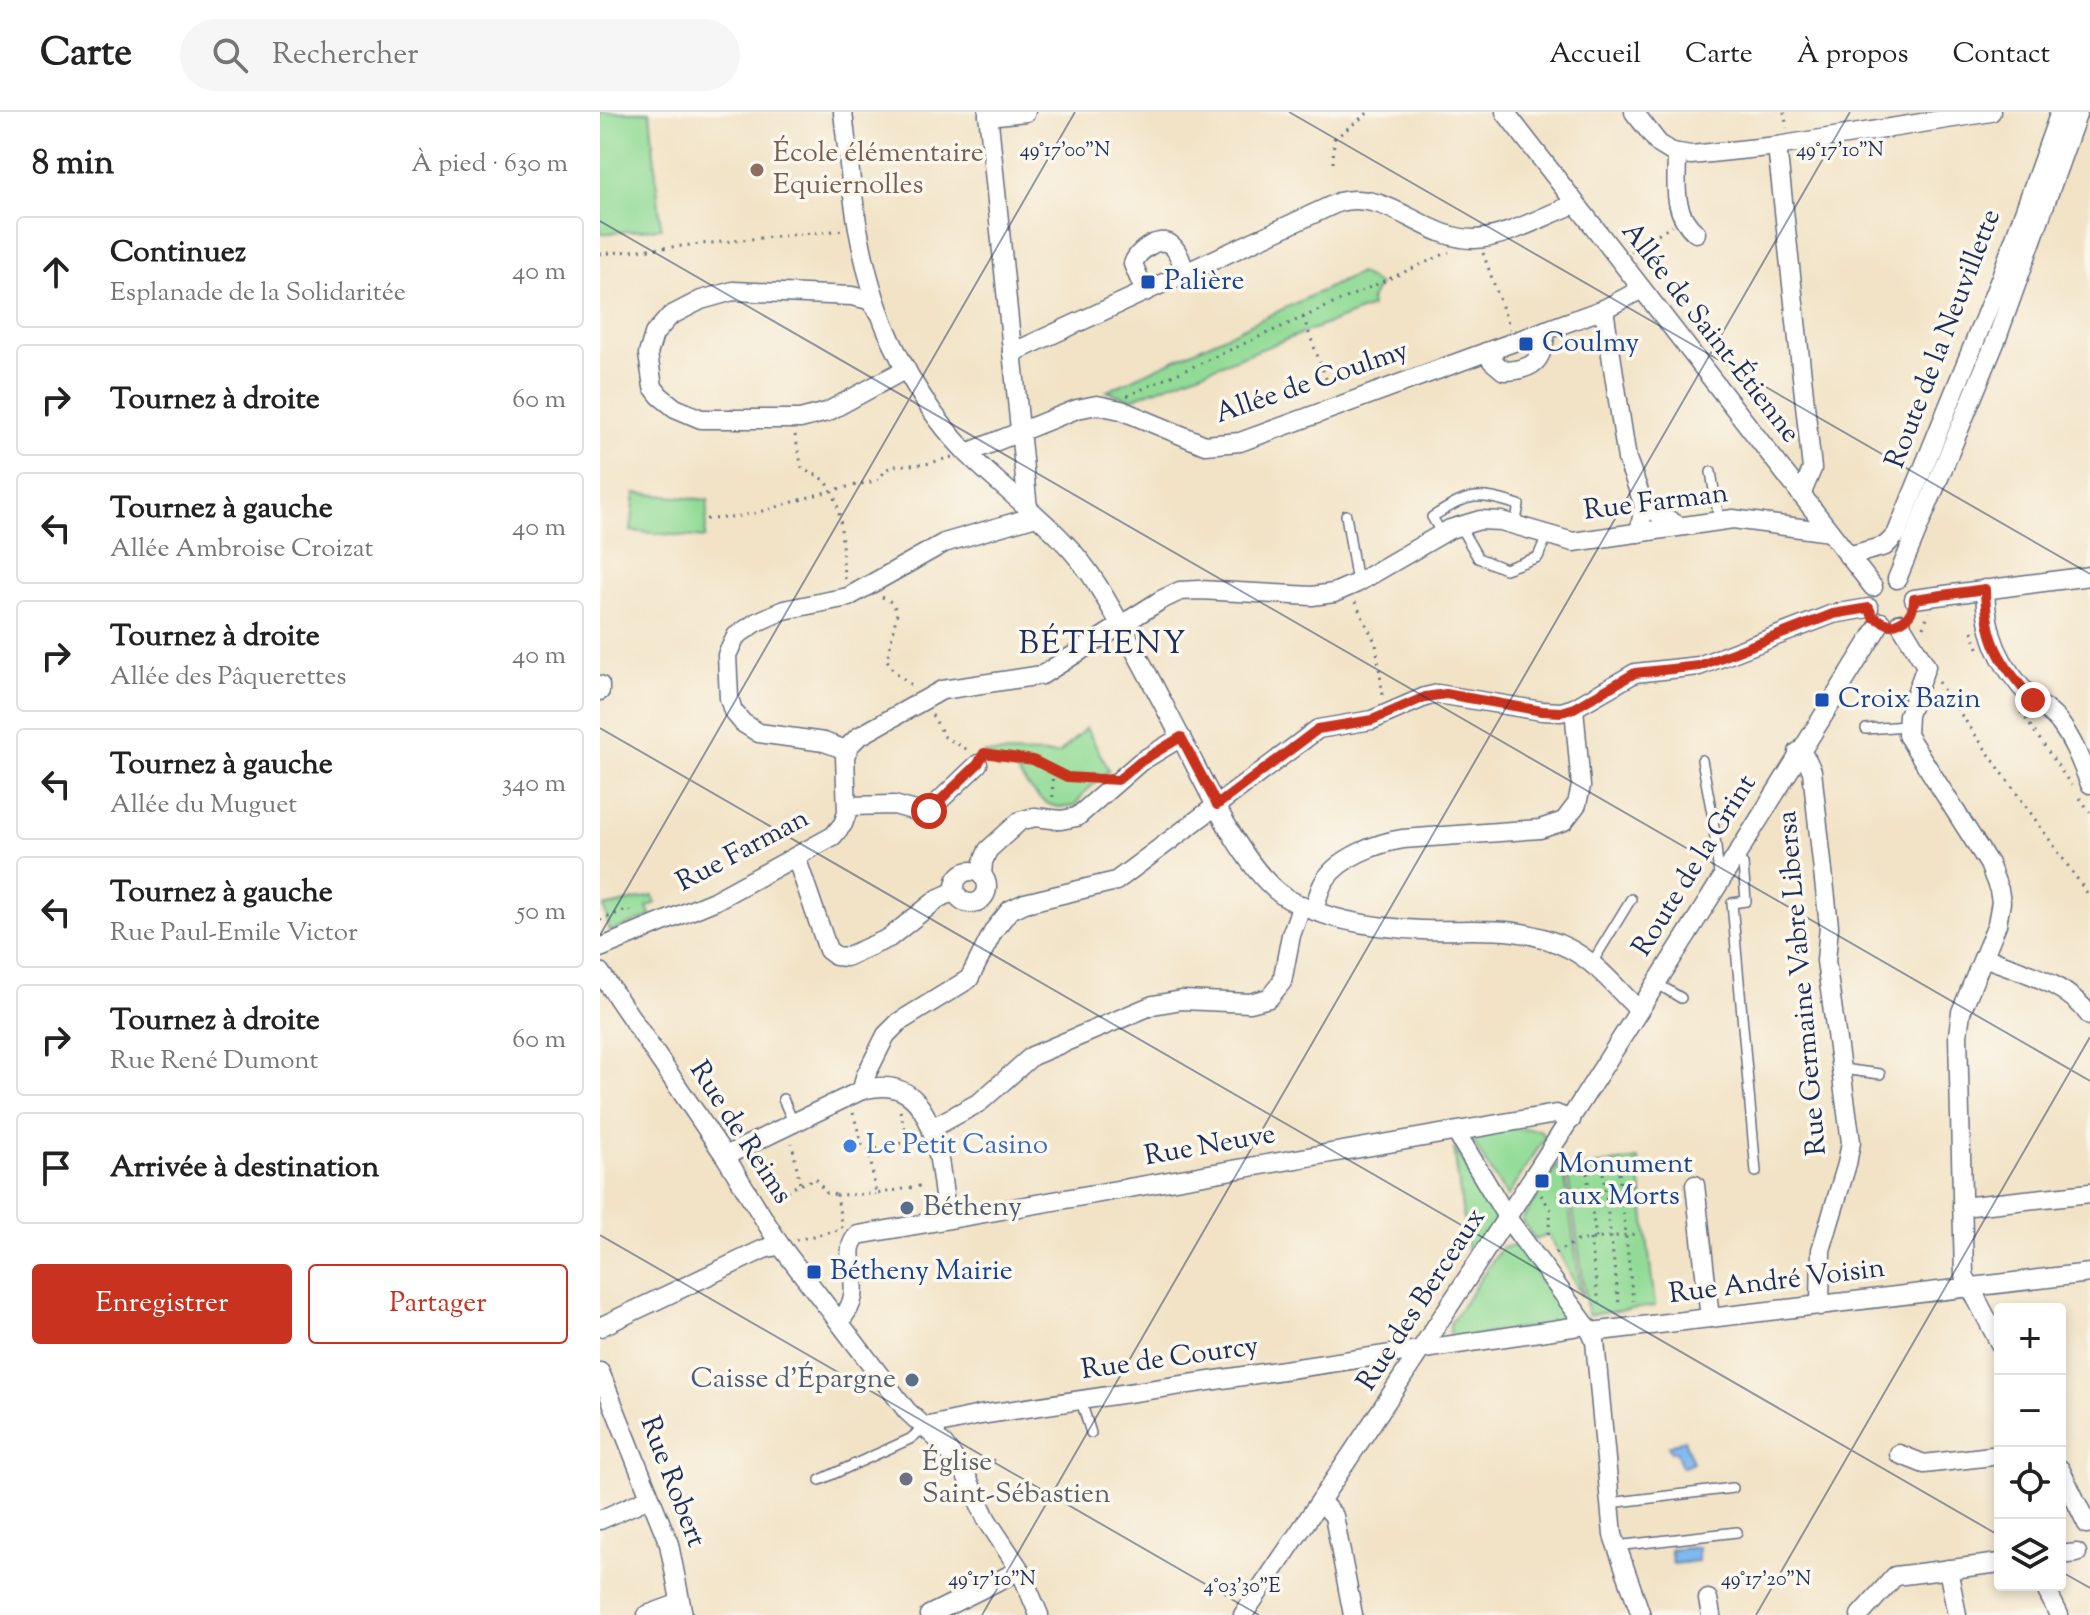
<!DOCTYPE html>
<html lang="fr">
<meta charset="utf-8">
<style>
:root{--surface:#fff;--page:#f6f6f6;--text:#222;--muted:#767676;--line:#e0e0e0;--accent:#c8321e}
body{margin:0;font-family:"Sorts Mill Goudy",serif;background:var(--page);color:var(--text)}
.controls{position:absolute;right:24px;bottom:24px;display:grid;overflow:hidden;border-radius:8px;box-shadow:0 4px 12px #0003}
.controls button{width:72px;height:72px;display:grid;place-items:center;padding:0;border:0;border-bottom:2px solid var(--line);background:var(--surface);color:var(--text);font:40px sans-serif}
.stop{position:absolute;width:24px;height:24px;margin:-18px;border:6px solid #c8321e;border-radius:50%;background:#fff}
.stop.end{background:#c8321e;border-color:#fff;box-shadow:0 2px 8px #0008}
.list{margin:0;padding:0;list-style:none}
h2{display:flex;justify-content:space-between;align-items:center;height:104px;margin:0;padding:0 32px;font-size:34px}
h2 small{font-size:26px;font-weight:400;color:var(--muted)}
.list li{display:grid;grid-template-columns:52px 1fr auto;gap:24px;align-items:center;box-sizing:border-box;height:112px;margin:0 16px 16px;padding:0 16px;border:2px solid var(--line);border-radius:8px}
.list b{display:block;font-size:30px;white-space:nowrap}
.list p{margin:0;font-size:26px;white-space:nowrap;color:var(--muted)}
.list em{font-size:26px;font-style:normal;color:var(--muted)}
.actions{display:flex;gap:16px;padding:24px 32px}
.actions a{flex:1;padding:18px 0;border:2px solid var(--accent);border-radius:8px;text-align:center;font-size:28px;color:var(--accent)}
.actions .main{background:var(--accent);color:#fff}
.icon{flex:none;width:44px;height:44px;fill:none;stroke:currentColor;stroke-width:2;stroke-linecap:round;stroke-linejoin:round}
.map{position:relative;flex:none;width:1490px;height:1503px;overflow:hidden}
header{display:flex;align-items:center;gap:48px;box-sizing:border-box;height:112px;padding:0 40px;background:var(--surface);border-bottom:2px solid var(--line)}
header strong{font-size:38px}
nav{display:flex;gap:44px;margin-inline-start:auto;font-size:28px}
.search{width:560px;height:72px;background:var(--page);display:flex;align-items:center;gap:20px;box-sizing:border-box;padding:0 28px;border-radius:44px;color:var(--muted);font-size:30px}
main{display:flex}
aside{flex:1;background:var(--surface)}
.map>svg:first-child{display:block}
</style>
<header>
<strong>Carte</strong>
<div class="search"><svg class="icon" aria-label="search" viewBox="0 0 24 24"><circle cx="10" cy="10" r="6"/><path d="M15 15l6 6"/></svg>Rechercher</div>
<nav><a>Accueil</a><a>Carte</a><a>À propos</a><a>Contact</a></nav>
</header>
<main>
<aside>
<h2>8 min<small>À pied · 630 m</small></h2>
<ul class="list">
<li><svg class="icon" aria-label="ahead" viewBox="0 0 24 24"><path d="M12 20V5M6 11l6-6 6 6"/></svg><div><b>Continuez</b><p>Esplanade de la Solidaritée</p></div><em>40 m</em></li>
<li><svg class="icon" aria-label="right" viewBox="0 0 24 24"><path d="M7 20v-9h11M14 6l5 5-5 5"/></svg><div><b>Tournez à droite</b></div><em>60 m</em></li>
<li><svg class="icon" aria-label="left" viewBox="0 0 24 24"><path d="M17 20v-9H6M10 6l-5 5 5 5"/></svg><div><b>Tournez à gauche</b><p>Allée Ambroise Croizat</p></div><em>40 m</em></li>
<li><svg class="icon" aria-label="right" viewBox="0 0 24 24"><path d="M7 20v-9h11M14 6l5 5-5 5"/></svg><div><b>Tournez à droite</b><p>Allée des Pâquerettes</p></div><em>40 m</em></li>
<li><svg class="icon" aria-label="left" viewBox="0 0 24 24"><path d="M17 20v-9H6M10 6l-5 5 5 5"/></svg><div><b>Tournez à gauche</b><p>Allée du Muguet</p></div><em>340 m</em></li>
<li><svg class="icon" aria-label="left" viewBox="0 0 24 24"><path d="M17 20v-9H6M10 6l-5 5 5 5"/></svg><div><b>Tournez à gauche</b><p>Rue Paul-Emile Victor</p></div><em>50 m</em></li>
<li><svg class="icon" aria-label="right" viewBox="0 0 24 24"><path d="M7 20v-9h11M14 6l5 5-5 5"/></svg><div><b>Tournez à droite</b><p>Rue René Dumont</p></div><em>60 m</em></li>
<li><svg class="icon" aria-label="arrive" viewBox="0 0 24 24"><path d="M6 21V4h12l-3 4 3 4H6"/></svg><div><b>Arrivée à destination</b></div></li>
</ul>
<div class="actions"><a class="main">Enregistrer</a><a>Partager</a></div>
</aside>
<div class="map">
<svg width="1490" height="1503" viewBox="0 0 1490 1503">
<rect width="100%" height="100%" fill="#fbf7ec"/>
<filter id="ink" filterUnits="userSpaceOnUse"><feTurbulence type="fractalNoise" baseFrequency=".0125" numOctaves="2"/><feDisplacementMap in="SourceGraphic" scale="16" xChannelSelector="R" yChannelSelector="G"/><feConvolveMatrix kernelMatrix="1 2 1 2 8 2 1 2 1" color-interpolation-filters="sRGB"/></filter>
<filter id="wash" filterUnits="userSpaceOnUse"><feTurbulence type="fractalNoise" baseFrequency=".006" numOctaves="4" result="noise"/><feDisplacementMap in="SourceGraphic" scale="32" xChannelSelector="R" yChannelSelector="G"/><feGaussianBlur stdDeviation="1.8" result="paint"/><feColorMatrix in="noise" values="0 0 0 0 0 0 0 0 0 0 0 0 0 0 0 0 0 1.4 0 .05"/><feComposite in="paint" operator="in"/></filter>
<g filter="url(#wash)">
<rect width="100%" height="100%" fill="#f2e3c6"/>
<!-- green -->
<g fill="#92db96" stroke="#56857a" stroke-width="2">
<path d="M0,0H50L61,116L0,122Z"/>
<path d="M760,161L779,173L770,189L771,195L531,287L507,279Z"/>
<path d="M35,381L108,388L105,426L31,419Z"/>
<path d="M486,616L509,658L483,682L475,694C441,701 431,676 411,653L398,657L384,641L459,642Z"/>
<path d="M53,784L56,791L47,795L51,804L10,820L4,795Z"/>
<path d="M881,1015L940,1018L945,1025L907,1085L873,1030Z"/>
<path d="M854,1036L900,1101L869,1150Z"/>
<path d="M962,1046L982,1185L961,1144L948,1123L935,1128L922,1108Z"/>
<path d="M1038,1047L1055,1194L988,1203L967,1058Z"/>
<path d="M918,1134L964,1200L959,1211L850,1227V1212L902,1135Z"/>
</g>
<!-- water -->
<g fill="#80b8f0" stroke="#4e74a7" stroke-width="2">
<path d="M1084,1328L1093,1350L1082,1355L1076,1339L1071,1340L1068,1334Z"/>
<path d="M1098,1435V1449L1073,1452L1070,1438Z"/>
</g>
</g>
<g filter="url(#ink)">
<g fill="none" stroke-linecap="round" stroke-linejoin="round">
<!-- lane casing -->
<g stroke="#666e82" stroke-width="12">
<g id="lane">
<path d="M1111,360L1119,408"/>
<path d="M746,403L757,471"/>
<path d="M859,413L878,446L905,457L938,445L947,423"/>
<path d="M842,422L832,405C871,381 875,380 919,393L915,413"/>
<path d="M1266,617L1306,614"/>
<path d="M1102,648L1113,707L1119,764"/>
<path d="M1135,742L1143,752L1146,789L1132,791L1156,1060"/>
<path d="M992,851L1031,787"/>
<path d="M1056,871L1081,886"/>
<path d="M1242,957L1280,962"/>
<path d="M183,987L194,1012"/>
<path d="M481,1289L491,1321"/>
<path d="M220,1368L310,1327L325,1315"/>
<path d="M1010,1391L1133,1376"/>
<path d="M1016,1434L1137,1420"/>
</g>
</g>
<!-- street casing -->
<g stroke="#666e82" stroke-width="21">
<g id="street">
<path d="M243,0C252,79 258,157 292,230C311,270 334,307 365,339C409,384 465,419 498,474C528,523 554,574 580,624C605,670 643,761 688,787C727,809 779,816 822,818C876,820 919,811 970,837C998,852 1016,876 1039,898"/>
<path d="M388,0L428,397"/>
<path d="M905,0L1273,475"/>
<path d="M1034,0L1059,32L1072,40L1091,43L1177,34L1391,0"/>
<path d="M388,4L426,0"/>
<path d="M1177,34L1212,357L1201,383"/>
<path d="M1077,41C1077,71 1071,100 1096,121"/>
<path d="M545,180L533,152C537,140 557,124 570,132C579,138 582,153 586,162"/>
<path d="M1004,197L1027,347L1044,393"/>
<path d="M279,200L269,188L252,184L133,179L101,188L70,204L54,222L48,242L53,275L60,284L75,296L101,307H200L227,300L306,257"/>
<path d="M886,240L892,249L904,259C936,258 943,247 946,218"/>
<path d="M412,241L739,90C789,77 825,128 875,127C905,126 946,103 975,92"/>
<path d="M367,341L477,297L497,293L521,298L605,333L640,330L1004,197L1042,177"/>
<path d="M1039,421L1044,393L1079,414"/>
<path d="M1248,444L1285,434L1296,423L1399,170L1460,0"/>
<path d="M1297,467L1397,226L1478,0"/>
<path d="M1385,477C1386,524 1399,553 1432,587C1441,595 1453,601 1460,611C1474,630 1481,650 1490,672"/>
<path d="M1314,487L1490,464"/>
<path d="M1300,511L1326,554L1308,603L1307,623L1389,752L1399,778L1401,790L1397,812L1361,900L1358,923L1364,1163L1400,1232"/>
<path d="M0,573V579"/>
<path d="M246,638L224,630L159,621L143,611L133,599L129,586L127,543L136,524L157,510L184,498L248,485L344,431L436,404"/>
<path d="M1198,640L1207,648L1212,659L1229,814L1226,849L1251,1030L1247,1052L1221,1138L1220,1194"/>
<path d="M248,694L294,693L323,701L336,692L378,652"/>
<path d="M196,745L228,838L236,844L246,845L289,826L339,786L355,779"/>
<circle cx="371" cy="775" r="16"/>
<path d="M382,764L383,750L388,738L420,709L435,705L461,708L477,705L540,650L581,625"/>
<path d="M714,798C717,788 719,777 725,768C740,745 777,731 803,727L940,717L964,709L977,692L981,674L974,596"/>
<path d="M0,836L114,789L233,724L243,712L247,701L245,644L250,633L258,625L342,578L442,563L561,488L580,479L599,478L712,484L734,481L757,471L850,417L880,408L901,409L973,430L1133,407L1230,420"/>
<path d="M1384,845C1421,860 1466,870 1490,904"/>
<path d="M0,860L125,1044L180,1133L307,1299L344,1333L365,1361L387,1408L420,1458L439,1503"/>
<path d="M262,978L265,965L286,923L299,910L369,867L394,818L410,798L425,791L516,769L718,617L772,608L825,585L838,582L942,599L961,600L974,596L1035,561L1099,554L1233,502L1269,496"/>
<path d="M332,1016L380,990L432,944L553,893L582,888L650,891L669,886L682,870L691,823L702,793"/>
<path d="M856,1020L908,1107L991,1220L995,1229L1013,1423L1041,1503"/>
<path d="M125,1044L262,978C340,956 339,1057 347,1107"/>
<path d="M1095,1073L1110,1206"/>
<path d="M1362,1095L1490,1081"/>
<path d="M239,1209C272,1178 236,1143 258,1123L956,1002L971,1008"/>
<path d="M0,1215L164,1137L180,1133"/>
<path d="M991,1220L1490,1161"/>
<path d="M0,1260L69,1432L83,1503"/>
<path d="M325,1315L380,1303L986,1213"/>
<path d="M1299,1342L1324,1352L1400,1343"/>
<path d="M1460,1357L1487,1412"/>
<path d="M721,1390L734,1404L753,1503"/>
<path d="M0,1408L49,1386"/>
<path d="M1460,1443L1477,1441"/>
<path d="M1348,1457L1357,1503"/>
<path d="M1444,1473L1459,1503"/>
<path d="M1108,1487L1111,1503"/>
<path d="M47,1503L80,1491"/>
<path d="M329,1503L420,1458"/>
<path d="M643,1503C865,1178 1075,845 1281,510"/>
<path d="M1260,1503L1295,1464L1400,1451"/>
</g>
</g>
<!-- path -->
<g stroke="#666e82" stroke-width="3" stroke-dasharray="2 6" stroke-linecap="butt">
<path d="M1184,0L1187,16"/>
<path d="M733,51L734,27L769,0"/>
<path d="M1031,139L1072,113"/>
<path d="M883,141L910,217"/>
<path d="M0,142L243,118"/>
<path d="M703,205L731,280"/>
<path d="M527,284L849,140"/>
<path d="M195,323L202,356C209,362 218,362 224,368C246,388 240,442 245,469"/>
<path d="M106,407C150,407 189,390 230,379C244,375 259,373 274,369L280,367L285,358L294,354L326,352L352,345"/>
<path d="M282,485L293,491L297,501L287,548L293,558L315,576"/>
<path d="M755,490L776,532L783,585"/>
<path d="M1323,515L1329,500"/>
<path d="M1372,519L1380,541"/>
<path d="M1338,570L1490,785"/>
<path d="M1421,600L1471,673"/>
<path d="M332,603L345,625L368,638"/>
<path d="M387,641L433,648L467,665L495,667"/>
<path d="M452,659L453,691"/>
<path d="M1480,686L1490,700"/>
<path d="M0,808L29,797L33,805"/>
<path d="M300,999L309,1030"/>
<path d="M253,1001L262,1032L269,1037"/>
<path d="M317,1028L269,1038L276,1082L325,1073"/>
<path d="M987,1061L996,1127"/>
<path d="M1003,1061L1019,1192"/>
<path d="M1019,1061L1033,1189"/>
<path d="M201,1072L216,1067L226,1081L237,1083"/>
<path d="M941,1083L951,1098L948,1123"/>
<path d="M173,1087L200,1072L192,1031"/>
<path d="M990,1127L999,1191"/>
<path d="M196,1128L242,1117L237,1083L276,1082"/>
<path d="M955,1141L977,1129L1035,1122"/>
<path d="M377,1353L395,1348"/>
</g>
<!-- lane -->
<use href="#lane" stroke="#fff" stroke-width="9"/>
<!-- street -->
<use href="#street" stroke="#fff" stroke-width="18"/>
</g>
</g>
<g fill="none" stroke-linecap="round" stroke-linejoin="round" filter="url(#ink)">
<!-- route -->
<path stroke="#c8321e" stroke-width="10" d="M329,699L378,652L384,641L433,648L467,665L518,668L540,650L581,625L617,693L718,617L772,608L825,585L846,582L942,599L961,600L974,596L1035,561L1099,554L1233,502L1269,496L1273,505L1290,513C1305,510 1314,502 1314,487L1385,477C1386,530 1399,549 1433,588"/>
</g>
<!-- ticks -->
<path fill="none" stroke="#1b2f5e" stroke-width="2" stroke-opacity="0.45" d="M689,0L1490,462M0,109L1490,969M0,616L1400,1424M0,823L475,0M0,1123L659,1503M1460,1459L1490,1476M382,1503L1250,0M1156,1503L1490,925"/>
<!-- markers -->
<circle fill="#8d6e63" stroke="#fbf7ec" stroke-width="3" cx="157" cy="58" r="8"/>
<g fill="#1a4fb4" stroke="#fbf7ec" stroke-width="3">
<rect x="540" y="162" width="16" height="16" rx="4"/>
<rect x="918" y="224" width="16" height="16" rx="4"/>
<rect x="1214" y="580" width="16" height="16" rx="4"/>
<rect x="934" y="1061" width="16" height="16" rx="4"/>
<rect x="206" y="1152" width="16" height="16" rx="4"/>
</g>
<circle fill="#3f7fe0" stroke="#fbf7ec" stroke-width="3" cx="250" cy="1034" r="8"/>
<g fill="#5c6f8a" stroke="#fbf7ec" stroke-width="3">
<circle cx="307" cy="1096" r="8"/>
<circle cx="312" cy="1268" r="8"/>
</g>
<circle fill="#6b7280" stroke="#fbf7ec" stroke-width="3" cx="306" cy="1367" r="8"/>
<g text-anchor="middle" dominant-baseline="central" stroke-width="7" stroke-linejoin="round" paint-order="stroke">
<!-- education labels -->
<g font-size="28" fill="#785e54" stroke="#fbf7ec" text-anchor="start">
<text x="173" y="42">École élémentaire<tspan x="173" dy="32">Equiernolles</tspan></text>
</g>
<!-- transit labels -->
<g font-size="28" fill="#164399" stroke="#fbf7ec" text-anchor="start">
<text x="564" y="170">Palière</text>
<text x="942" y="232">Coulmy</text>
<text x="1238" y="588">Croix Bazin</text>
<text x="958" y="1053">Monument<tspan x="958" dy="32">aux Morts</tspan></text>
<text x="230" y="1160">Bétheny Mairie</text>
</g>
<!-- street labels -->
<g font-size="28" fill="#1b2f5e" stroke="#fbf7ec">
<text transform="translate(1110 221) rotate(52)">Allée de Saint-Étienne</text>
<text transform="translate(1344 227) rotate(-69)">Route de la Neuvillette</text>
<text transform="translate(712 271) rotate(-19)">Allée de Coulmy</text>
<text transform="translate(1056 391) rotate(-7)">Rue Farman</text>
<text transform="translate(143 739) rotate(-28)">Rue Farman</text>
<text transform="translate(1095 754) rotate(-58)">Route de la Grint</text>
<text transform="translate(1203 871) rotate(-95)">Rue Germaine Vabre Libersa</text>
<text transform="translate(140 1021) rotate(57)">Rue de Reims</text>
<text transform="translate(610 1034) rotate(-10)">Rue Neuve</text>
<text transform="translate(1177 1170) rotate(-7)">Rue André Voisin</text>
<text transform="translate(822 1188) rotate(-57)">Rue des Berceaux</text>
<text transform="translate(570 1247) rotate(-8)">Rue de Courcy</text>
<text transform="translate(72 1370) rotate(69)">Rue Robert</text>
</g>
<!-- shop labels -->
<g font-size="28" fill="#366cbe" stroke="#fbf7ec" text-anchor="start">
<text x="266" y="1034">Le Petit Casino</text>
</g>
<!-- service labels -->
<g font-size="28" fill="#4e5e75" stroke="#fbf7ec" text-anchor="start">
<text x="323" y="1096">Bétheny</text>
<text x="296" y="1268" text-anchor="end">Caisse d'Épargne</text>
</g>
<!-- worship labels -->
<g font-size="28" fill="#5b616d" stroke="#fbf7ec" text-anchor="start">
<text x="322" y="1351">Église<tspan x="322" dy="32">Saint-Sébastien</tspan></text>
</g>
<!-- quarter labels -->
<g font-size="32" letter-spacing="2" fill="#1b2f5e" stroke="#fbf7ec">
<text x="503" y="533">BÉTHENY</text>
</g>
</g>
<g font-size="20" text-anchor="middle" fill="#1b2f5e" stroke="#fbf7ec" stroke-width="7" stroke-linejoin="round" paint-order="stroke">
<text x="465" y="44">49°17'00"N</text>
<text x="1240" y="44">49°17'10"N</text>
<text x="392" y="1473">49°17'10"N</text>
<text x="1166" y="1473">49°17'20"N</text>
<text x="642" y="1480">4°03'30"E</text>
</g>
</svg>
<div class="controls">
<button>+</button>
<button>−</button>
<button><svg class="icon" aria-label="locate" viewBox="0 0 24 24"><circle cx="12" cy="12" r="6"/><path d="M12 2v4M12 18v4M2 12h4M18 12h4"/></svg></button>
<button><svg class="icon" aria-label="layers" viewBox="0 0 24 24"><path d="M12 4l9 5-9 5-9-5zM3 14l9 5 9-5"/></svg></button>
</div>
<div class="stop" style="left:329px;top:699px"></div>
<div class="stop end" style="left:1433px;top:588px"></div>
</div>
</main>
